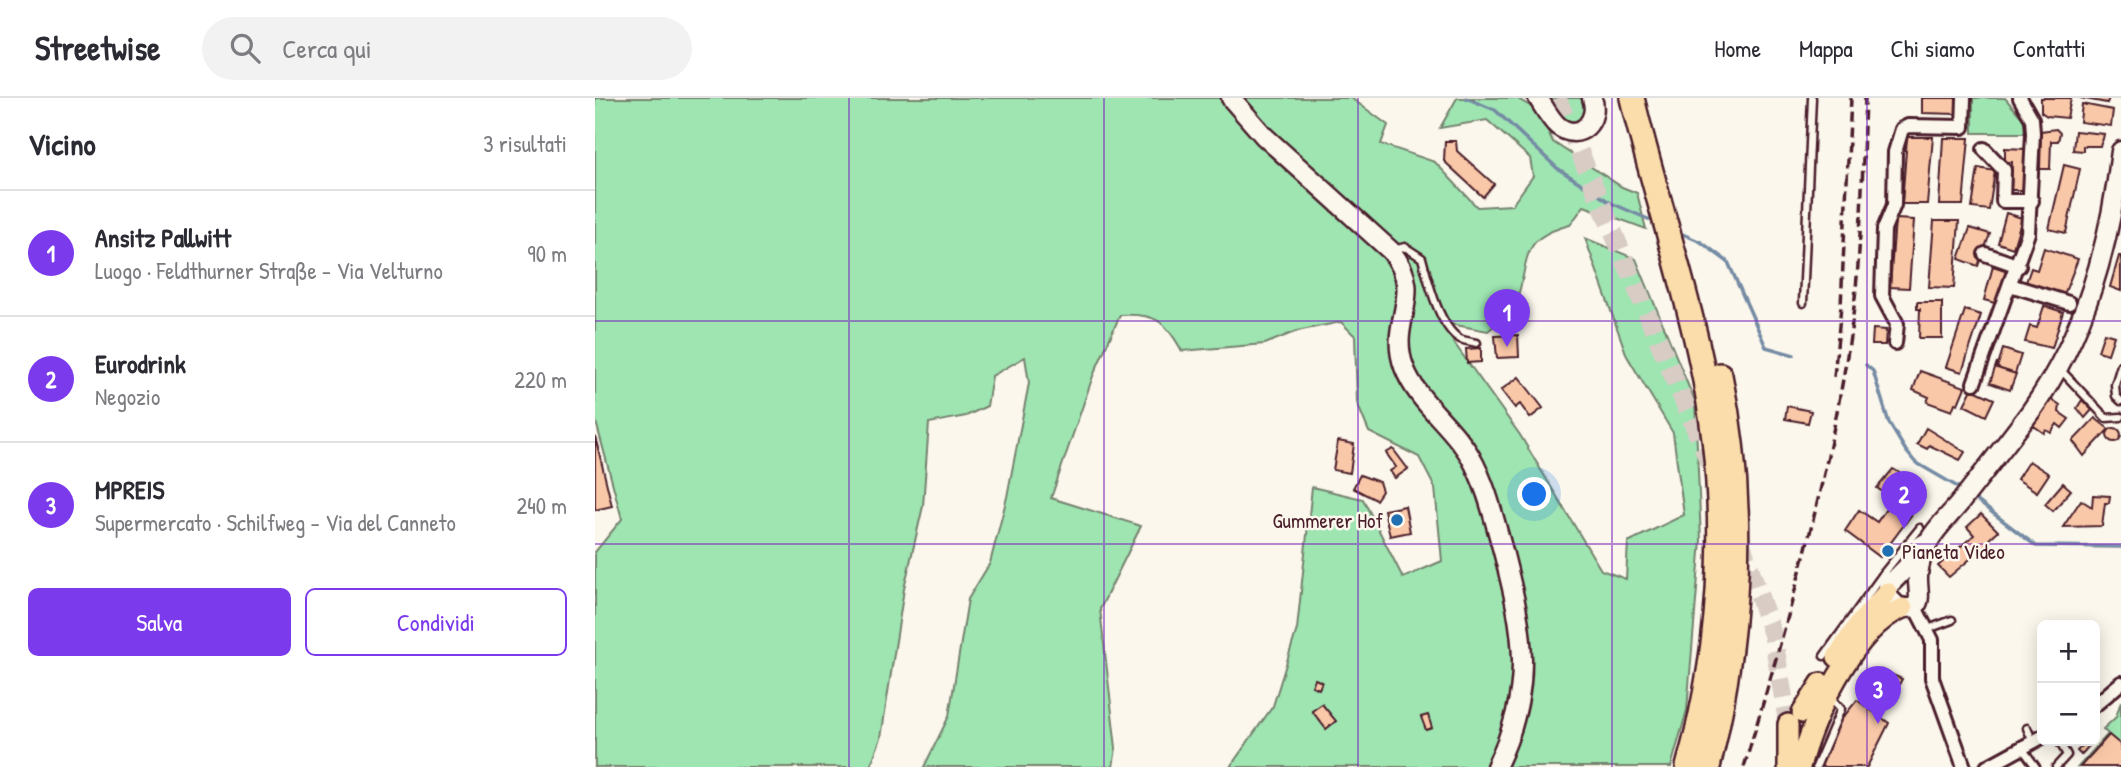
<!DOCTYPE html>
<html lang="it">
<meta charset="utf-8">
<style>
:root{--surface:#fff;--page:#f2f2f3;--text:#2b2b33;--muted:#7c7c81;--line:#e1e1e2;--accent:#7c3aed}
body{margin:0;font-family:"Patrick Hand",sans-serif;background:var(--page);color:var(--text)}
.controls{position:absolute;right:21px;bottom:21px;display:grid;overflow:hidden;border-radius:10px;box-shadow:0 4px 18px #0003}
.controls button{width:63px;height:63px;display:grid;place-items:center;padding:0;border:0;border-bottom:2px solid var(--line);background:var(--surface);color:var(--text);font:35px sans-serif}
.you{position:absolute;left:940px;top:397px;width:24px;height:24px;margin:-18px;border:5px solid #fff;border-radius:50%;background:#1a73e8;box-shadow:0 0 0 10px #1a73e833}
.badge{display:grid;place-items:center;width:46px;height:46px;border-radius:50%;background:var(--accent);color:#fff;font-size:23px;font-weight:700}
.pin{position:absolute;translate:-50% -58px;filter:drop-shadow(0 2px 4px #0008)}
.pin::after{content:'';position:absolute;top:37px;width:24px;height:21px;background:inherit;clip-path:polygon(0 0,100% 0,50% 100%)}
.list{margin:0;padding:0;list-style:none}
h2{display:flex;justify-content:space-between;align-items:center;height:91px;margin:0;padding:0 28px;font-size:30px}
h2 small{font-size:23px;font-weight:400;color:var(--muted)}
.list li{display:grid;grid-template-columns:46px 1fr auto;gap:21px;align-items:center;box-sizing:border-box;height:126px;padding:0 28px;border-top:2px solid var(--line)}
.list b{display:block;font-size:26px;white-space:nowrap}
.list p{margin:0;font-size:23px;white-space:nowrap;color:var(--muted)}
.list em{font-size:23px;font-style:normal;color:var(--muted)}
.actions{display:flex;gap:14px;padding:21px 28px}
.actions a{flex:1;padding:16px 0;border:2px solid var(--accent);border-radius:10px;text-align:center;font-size:24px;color:var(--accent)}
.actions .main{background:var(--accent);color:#fff}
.icon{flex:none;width:38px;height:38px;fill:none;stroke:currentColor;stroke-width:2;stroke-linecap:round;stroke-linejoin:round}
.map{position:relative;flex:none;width:1526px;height:669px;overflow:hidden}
header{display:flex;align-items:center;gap:42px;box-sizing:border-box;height:98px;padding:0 35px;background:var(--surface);border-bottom:2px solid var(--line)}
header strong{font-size:33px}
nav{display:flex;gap:38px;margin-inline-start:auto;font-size:24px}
.search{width:490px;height:63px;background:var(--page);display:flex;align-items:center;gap:18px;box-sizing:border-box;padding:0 24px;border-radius:38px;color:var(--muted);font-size:26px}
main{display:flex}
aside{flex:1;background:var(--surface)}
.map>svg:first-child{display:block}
</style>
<header>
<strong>Streetwise</strong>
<div class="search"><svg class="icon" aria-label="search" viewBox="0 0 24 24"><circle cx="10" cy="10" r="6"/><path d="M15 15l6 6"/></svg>Cerca qui</div>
<nav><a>Home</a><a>Mappa</a><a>Chi siamo</a><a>Contatti</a></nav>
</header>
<main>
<aside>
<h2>Vicino<small>3 risultati</small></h2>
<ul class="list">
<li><span class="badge">1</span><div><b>Ansitz Pallwitt</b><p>Luogo · Feldthurner Straße - Via Velturno</p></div><em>90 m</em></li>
<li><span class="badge">2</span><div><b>Eurodrink</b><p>Negozio</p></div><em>220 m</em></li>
<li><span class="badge">3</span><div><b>MPREIS</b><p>Supermercato · Schilfweg - Via del Canneto</p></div><em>240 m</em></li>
</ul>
<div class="actions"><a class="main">Salva</a><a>Condividi</a></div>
</aside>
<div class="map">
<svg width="1526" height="669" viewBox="0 0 1526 669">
<rect width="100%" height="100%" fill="#fbf7ec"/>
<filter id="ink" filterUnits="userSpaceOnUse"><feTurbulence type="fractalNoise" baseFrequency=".0143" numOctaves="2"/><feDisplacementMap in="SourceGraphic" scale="14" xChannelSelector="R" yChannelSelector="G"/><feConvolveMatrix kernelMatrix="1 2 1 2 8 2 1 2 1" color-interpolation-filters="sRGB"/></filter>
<g filter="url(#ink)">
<!-- green -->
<g fill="#9ee5b2" stroke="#74826e" stroke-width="2">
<path d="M0,0H756L793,27L786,46L840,64L882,109L917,107L938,78L935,60L892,22L845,30L862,0H921L944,13L958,44L1027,89L1042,95L1051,131L989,108L975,127C920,141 937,164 920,206C916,216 901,226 893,233L844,224L925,337L1006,472L1031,481L1033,444L1089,417L1078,335L1032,258L990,140L1041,161L1100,304L1106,442L1092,612L1076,669H635L678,608L702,531L717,389L768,401L808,480L847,463L840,390L824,359L774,334L762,305L760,238L746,224L702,233L670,246L587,253C570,222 560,215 525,217L498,278L456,400L546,428L505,511L521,650L518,669H329L354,618L373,501L395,465L412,399L434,285L430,259L397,278L392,308L371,318L334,325L328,408L309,491L286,640L275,669H0V454L27,421L0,320Z"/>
<path d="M951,0H989L992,14L982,24L970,22Z"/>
<path d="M1378,0H1410L1429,22L1431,35H1378Z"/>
<path d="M1526,603V669H1483L1513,636L1508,631L1521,619Z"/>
</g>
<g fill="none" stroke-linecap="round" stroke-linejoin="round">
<!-- stream -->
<g stroke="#758ba4" stroke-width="3.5">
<path d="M871,0L900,12L962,70L1016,105L1060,124"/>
<path d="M1083,134L1106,144L1133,164L1171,249L1199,257"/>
<path d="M1271,267L1278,273L1294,325L1311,353L1320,364L1368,392"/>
<path d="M1377,399L1441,448L1526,449"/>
</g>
</g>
<!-- building -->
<g fill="#f9c8a8" stroke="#4a1f2b" stroke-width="2">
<path d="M1327,0H1363L1362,16L1327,15Z"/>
<path d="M1446,0H1476L1472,20L1452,18L1446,14Z"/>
<path d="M1485,0H1514L1512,5Z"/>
<path d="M1487,6L1518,12L1516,28L1485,24Z"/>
<path d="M1461,31L1465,35L1463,43H1456L1455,71H1445L1446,33Z"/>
<path d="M1480,33L1509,36L1508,41L1505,48H1488V53L1478,52Z"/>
<path d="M1312,39H1338L1332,106H1307Z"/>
<path d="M1348,40H1374L1368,107H1344Z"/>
<path d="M850,43H861L862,53L899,86L888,99L849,63Z"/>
<path d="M1410,50L1431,51V92H1416L1417,64H1410Z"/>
<path d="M1469,67L1485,71L1471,135L1454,131Z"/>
<path d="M1383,70L1400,73L1394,112L1377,110Z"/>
<path d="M1411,115L1427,120L1418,150L1403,145Z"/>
<path d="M1300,121L1319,122L1314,190L1295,189Z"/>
<path d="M1339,123H1364L1359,190L1334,189Z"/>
<path d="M1375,130L1395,136L1383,168L1364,161Z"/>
<path d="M1449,150L1483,161L1468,199L1430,187L1436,170L1442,172Z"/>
<path d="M1524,158H1526V193L1515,189Z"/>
<path d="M1398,168L1419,175L1407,207L1389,202Z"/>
<path d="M1322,204H1347V240H1324L1325,211H1322Z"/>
<path d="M1449,208L1468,214L1457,250L1430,244L1435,228L1442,230Z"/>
<path d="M1370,212L1386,217L1367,274L1351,269Z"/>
<path d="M1278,231L1291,232L1290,247H1277Z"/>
<path d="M1509,235L1519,238L1513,256L1503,253Z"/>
<path d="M923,237L924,259L902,260L900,238Z"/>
<path d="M886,250V264L872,265L871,251Z"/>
<path d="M1408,251L1426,257L1420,276L1402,270Z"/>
<path d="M1402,264V270L1421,276L1415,292L1395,285Z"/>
<path d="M1325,273L1370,289L1363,306L1360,305L1357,313L1332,304L1334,299L1318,292Z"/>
<path d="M924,279L948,310L935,320L925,306L920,310L906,292Z"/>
<path d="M1377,291L1399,301L1391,318L1369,307Z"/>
<path d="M1455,300L1465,307L1464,314L1474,321L1467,330L1462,326L1456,335L1451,332L1449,335L1436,326Z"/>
<path d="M1487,302L1497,312L1490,320L1482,310Z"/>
<path d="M1192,308L1216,313L1213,325L1190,321Z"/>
<path d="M1500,320L1514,331L1489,358L1478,343Z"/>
<circle cx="1519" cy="337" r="7"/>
<path d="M1331,330L1370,354L1365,362L1334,347L1332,351L1322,346Z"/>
<path d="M0,338L17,408L0,412Z"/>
<path d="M743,343L759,346L755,375L738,372Z"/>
<path d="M798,351L813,371L800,380L795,373L801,369L791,355Z"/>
<path d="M1434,363L1454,376L1442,394L1422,381Z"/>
<path d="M1298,371L1305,375L1302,380L1329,400L1285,459L1250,433L1264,412L1282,424L1298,401L1282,390Z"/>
<path d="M765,377L784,384L787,393L781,402L758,390Z"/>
<path d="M1468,385L1476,392L1458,413L1450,406Z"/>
<path d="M1498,397L1515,398L1514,405H1510L1507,428L1468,429L1486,402L1497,409Z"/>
<path d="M810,408L815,434L795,438L789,412Z"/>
<path d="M1386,416L1403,433L1392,443L1394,445L1354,479L1343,468L1379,437L1372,429Z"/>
<path d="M1286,572L1307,581L1299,596L1279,586Z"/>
<path d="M720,581L727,584L724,591L717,588Z"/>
<path d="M1262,602L1294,625L1272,669H1226L1241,628Z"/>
<path d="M727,606L741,623L731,631L717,613Z"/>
<path d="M833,617L837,630L831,632L826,619Z"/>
<path d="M1514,637L1526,647V669H1485Z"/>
<path d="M1490,645L1494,648L1486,657L1482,653Z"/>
</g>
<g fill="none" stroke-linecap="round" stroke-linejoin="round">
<!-- primary-tunnel -->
<g stroke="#d8ccc5" stroke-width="19" stroke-dasharray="19 10" stroke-linecap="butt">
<path d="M962,0L1116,368"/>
<path d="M1145,442L1178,538L1193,626"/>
</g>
<!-- lane casing -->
<g stroke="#4a1f2b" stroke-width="11">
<g id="lane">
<path d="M798,152L810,149L827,160C833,182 844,229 865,241C870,243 877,244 882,245"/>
<path d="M1208,205L1217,0"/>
<path d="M1526,267L1520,287L1521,298L1526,303"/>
<path d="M1464,270L1511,320L1526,319"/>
<path d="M1288,476L1325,430"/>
<path d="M1333,531L1357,522"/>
<path d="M1229,558L1288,476L1295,482"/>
<path d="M1432,630L1438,644"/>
<path d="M1427,650L1441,669"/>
<path d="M1221,669L1246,611L1236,600"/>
<path d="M1461,669L1472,657L1464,643"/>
</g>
</g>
<!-- street casing -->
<g stroke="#4a1f2b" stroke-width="18">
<g id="street">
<path d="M1389,51L1409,72L1408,103H1437"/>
<path d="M1390,156L1424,168"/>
<path d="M1415,187L1474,205"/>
<path d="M1300,245L1302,226L1287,198L1289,131L1299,107L1300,54L1307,31L1313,28L1368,29L1369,0"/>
<path d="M1379,285L1433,135L1438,35L1437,21L1425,0"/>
<path d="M1319,507L1337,542V580L1369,669"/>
<path d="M1500,607L1526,585"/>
<path d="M1392,669L1447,639"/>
</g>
</g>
<!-- secondary casing -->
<g stroke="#4a1f2b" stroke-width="23">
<g id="secondary">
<path d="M636,0L669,38L796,153C832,198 792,222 809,269C822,304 857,327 875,358C892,388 899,421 908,453C929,535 940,589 901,669"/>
<path d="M943,0C949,9 955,21 963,28C985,45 1005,22 997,0"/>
<path d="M1334,443L1324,449L1312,469L1293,488V499L1303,509C1332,515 1322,494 1323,479C1323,468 1329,453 1334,443C1341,430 1354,418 1364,406C1388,375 1413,344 1436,313C1491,236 1515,145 1526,53"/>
</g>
</g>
<!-- primary casing -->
<g stroke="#4a1f2b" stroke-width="24">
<g id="primary">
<path d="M1242,559L1263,527L1292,494"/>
<path d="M1207,615L1226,585"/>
<path d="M1193,626V669"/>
<path d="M1205,669C1217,620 1259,530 1308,510"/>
</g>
</g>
<!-- highway casing -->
<g stroke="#4a1f2b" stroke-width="28">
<g id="highway">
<path d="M1037,0C1058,88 1087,174 1106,263C1135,396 1130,538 1093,669"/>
<path d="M1113,669C1145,540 1152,408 1125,277"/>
</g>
</g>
<!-- lane -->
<use href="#lane" stroke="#fbf7ec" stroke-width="6"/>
<!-- street -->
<use href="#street" stroke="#fbf7ec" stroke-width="12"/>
<!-- secondary -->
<use href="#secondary" stroke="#fbf7ec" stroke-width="18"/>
<!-- primary -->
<use href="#primary" stroke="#fbddab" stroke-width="19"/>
<!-- highway -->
<use href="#highway" stroke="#fbddab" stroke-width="23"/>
<!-- rail -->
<g stroke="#4a1f2b" stroke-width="3.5" stroke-dasharray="10 5" stroke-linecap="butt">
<path d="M1239,279L1246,208L1256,0"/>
<path d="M1149,669C1192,526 1234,381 1256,232C1267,156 1267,77 1270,0"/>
</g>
</g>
</g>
<!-- grid -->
<path fill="none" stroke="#7b2cbf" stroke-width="2" stroke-opacity="0.55" d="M254,0V669M509,0V669M763,0V669M1017,0V669M1272,0V669M0,223H1526M0,446H1526"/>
<!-- markers -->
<g fill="#1f6fb2" stroke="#fbf7ec" stroke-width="2.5">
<circle cx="802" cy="422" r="7"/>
<circle cx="1293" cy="453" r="7"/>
</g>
<g text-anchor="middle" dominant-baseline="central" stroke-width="5" stroke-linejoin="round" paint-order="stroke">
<!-- poi labels -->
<g font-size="21" fill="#4a1f2b" stroke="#fbf7ec" text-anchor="end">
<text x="788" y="422">Gummerer Hof</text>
<text x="1307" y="453" text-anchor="start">Pianeta Video</text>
</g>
</g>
</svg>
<div class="controls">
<button>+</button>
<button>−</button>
</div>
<div class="you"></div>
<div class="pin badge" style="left:912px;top:249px">1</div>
<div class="pin badge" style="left:1309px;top:431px">2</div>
<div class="pin badge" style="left:1283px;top:626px">3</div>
</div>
</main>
